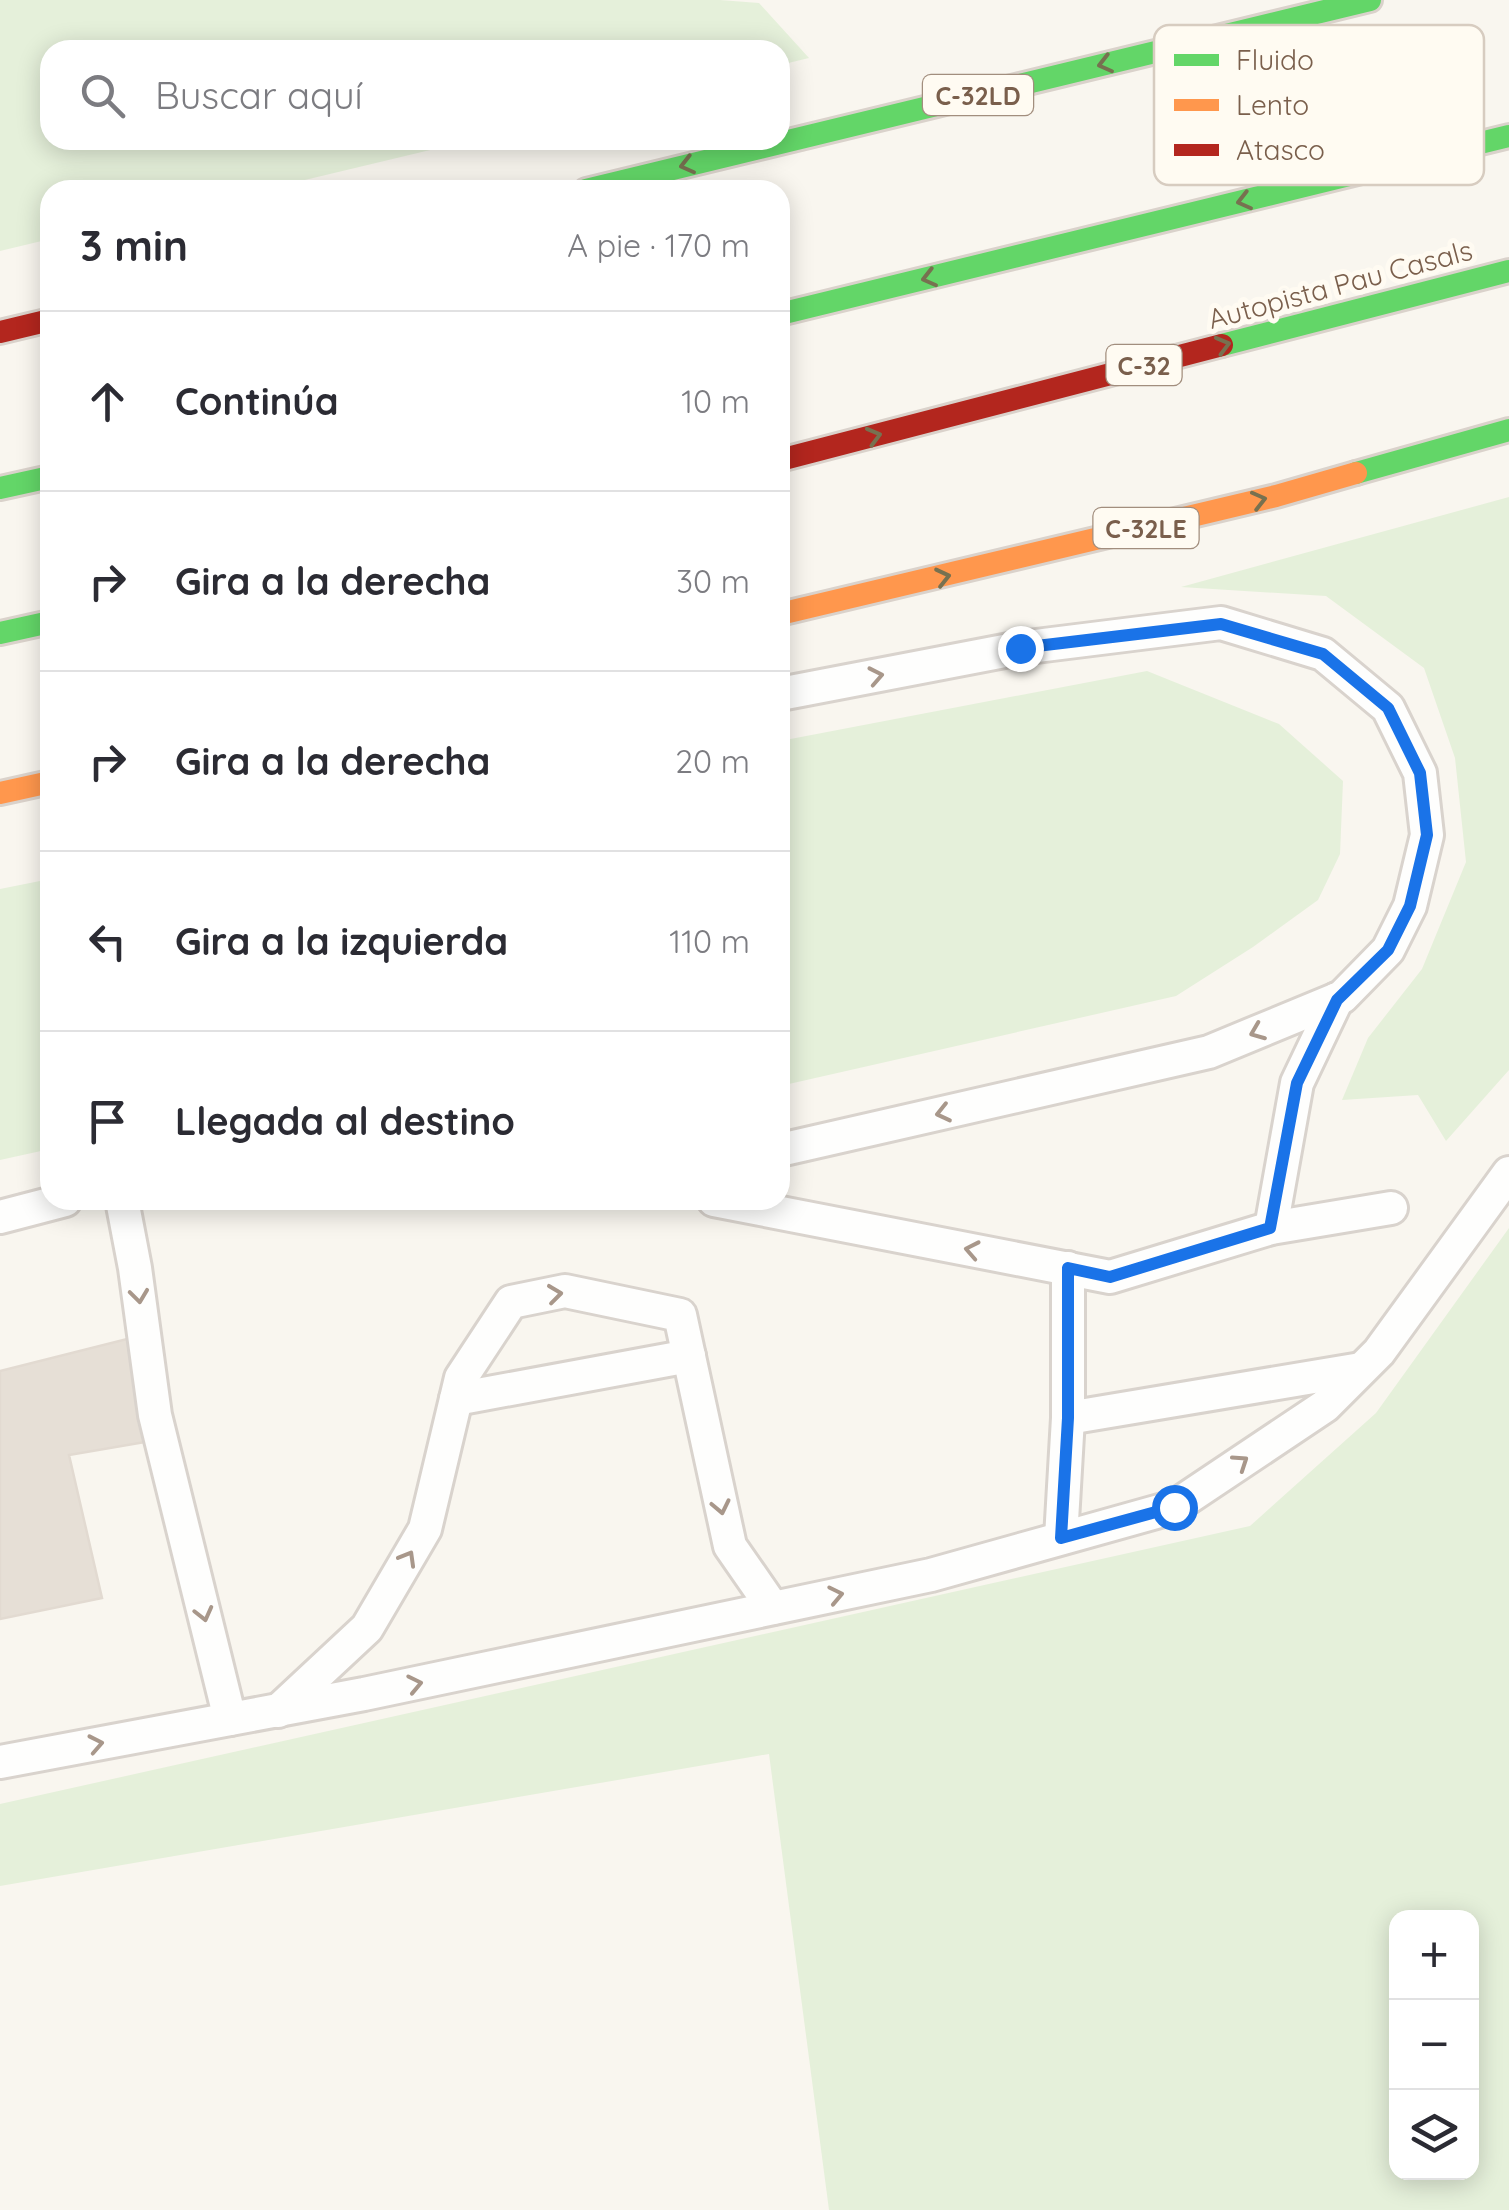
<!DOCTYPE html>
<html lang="es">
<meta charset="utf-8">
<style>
:root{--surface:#fff;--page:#f2f2f3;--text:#2b2b33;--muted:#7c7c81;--line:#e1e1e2}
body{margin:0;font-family:Quicksand,sans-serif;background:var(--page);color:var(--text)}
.controls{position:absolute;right:30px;bottom:30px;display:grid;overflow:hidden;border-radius:20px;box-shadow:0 5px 25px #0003}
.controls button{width:90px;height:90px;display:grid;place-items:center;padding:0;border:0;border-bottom:2px solid var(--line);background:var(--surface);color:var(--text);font:50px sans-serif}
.stop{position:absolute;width:30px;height:30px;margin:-22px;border:8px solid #1a73e8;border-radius:50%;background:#fff}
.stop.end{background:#1a73e8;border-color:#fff;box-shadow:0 2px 10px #0008}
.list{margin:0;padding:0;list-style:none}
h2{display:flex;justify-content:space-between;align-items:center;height:130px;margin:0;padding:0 40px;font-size:42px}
h2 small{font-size:32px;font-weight:400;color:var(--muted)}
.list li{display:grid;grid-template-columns:65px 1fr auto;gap:30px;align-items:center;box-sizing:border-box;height:180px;padding:0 40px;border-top:2px solid var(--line)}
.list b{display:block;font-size:38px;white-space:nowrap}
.list em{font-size:32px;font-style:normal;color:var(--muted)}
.icon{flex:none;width:55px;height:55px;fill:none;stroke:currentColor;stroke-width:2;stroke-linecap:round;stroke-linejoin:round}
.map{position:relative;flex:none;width:1509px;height:2210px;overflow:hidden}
.search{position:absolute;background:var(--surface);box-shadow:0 5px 25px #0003;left:40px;top:40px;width:750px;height:110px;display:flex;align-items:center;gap:25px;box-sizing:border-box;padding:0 35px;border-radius:30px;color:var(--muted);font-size:38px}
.panel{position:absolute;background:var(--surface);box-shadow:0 5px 25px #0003;left:40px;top:180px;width:750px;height:1030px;border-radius:30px}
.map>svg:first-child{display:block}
</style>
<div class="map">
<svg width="1509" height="2210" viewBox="0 0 1509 2210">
<rect width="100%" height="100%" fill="#f9f6ef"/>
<!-- green -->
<g fill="#e5f0da" fill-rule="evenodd">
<path d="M0,0H720L759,3L809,58L780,65V50H50V140H472L263,190H50V239L0,251Z"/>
<path d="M1509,497V1070L1446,1141L1418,1095L1342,1100L1368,1038L1422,969L1466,862L1455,758L1424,668L1326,596L1181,587Z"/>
<path d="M1147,671L1279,724L1343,781L1340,854L1318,900L1253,947L1176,996L780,1086V741Z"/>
<path d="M50,879V1149L0,1160V889Z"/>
<path d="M1509,1228V2210H829L769,1754L0,1886V1804L1250,1526L1376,1413ZM1396,1918H1472V2172H1396Z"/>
</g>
<!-- building -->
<path fill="#e6dfd6" stroke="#e2dad1" stroke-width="2.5" d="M131,1338L151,1441L69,1455L102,1598L0,1619V1371Z"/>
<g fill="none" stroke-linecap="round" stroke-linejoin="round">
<!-- lane casing -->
<g stroke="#d9d3cd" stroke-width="38">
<g id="lane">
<path d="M780,694L1020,648L1221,623L1323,654L1388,708L1420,773L1427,835L1410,906L1388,950L1342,997L1209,1052L780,1150"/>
<path d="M122,1200L135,1268L155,1415L230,1719"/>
<path d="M714,1200L1110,1277L1271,1228L1391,1208"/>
<path d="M0,1217L65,1200"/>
<path d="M1271,1228L1297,1083L1337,999"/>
<path d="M456,1399L689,1356"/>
<path d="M1068,1418L1361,1369"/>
<path d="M1061,1538L1068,1418V1268"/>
<path d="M278,1711L367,1628L425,1529L461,1378L511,1302L565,1291L680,1315L730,1546L773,1608"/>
<path d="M0,1762L364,1694L931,1575L1174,1507L1325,1406L1379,1352L1509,1173"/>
</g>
</g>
<!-- fast casing -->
<g stroke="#dad2cb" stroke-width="28">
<g id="fast">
<path d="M586,190L1370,0"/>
<path d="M780,314L1509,136"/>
<path d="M1222,345L1509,271"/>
<path d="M1356,473L1509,430"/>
<path d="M0,488L50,477"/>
<path d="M0,633L50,622"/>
</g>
</g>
<!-- slow casing -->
<g stroke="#dad2cb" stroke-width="28">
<g id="slow">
<path d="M780,614L1276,496L1356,473"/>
<path d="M0,793L50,782"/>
</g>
</g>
<!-- jam casing -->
<g stroke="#dad2cb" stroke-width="28">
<g id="jam">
<path d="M0,332L50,320"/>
<path d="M780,460L1222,345"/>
</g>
</g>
<!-- lane -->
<use href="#lane" stroke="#fefefd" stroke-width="32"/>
<!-- fast -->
<use href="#fast" stroke="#63d668" stroke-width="22"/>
<!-- slow -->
<use href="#slow" stroke="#ff974d" stroke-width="22"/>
<!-- jam -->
<use href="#jam" stroke="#b3261e" stroke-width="22"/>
</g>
<!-- one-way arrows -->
<defs><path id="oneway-chevron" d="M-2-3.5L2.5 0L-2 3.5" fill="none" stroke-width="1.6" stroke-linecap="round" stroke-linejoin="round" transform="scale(2.5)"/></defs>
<g stroke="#777150">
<use href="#oneway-chevron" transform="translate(1105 64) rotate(166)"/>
<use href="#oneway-chevron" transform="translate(687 165) rotate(166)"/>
<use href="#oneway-chevron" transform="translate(1244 201) rotate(166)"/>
<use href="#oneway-chevron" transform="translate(929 278) rotate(166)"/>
<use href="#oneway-chevron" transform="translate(1223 345) rotate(-15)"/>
<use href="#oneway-chevron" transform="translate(874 436) rotate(-15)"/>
<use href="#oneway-chevron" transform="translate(1259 500) rotate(-14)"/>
<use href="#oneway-chevron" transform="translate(943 577) rotate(-13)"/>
</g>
<g stroke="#a8978a">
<use href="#oneway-chevron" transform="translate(876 676) rotate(-11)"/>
<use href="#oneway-chevron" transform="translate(1257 1032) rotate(158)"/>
<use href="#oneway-chevron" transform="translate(943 1113) rotate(167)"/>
<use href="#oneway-chevron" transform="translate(972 1250) rotate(-169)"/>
<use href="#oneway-chevron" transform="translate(555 1294) rotate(-7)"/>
<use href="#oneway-chevron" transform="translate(139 1296) rotate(83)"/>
<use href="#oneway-chevron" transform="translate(1241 1462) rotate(-34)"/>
<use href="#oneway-chevron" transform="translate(721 1507) rotate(78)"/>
<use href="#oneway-chevron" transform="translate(408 1558) rotate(-60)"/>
<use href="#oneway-chevron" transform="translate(836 1595) rotate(-12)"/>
<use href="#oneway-chevron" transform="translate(204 1614) rotate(76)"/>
<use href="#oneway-chevron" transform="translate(415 1684) rotate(-12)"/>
<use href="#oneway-chevron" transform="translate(96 1744) rotate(-11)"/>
</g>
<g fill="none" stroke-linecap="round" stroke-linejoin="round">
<!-- route -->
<path stroke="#1a73e8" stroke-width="12" d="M1020,648L1221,624L1323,654L1388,708L1420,773L1427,835L1410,906L1388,950L1337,1000L1297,1083L1270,1228L1110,1277L1068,1268V1418L1061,1538L1174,1507"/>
</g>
<g text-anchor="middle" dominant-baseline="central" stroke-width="10" stroke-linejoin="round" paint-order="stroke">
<!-- shield labels -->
<g fill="#fffbf2" stroke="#a28e7e" stroke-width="2.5">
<rect x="923" y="75" width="110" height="40" rx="8"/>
<rect x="1106.5" y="345" width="75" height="40" rx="8"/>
<rect x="1093.5" y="508" width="105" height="40" rx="8"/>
</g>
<g font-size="25" font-weight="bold" fill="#7a5f4c">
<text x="978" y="95">C-32LD</text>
<text x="1144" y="365">C-32</text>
<text x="1146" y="528">C-32LE</text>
</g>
<!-- street labels -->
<g font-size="28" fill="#7a5f4c" stroke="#fffbf2">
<text transform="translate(1340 284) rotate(-15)">Autopista Pau Casals</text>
</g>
</g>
<!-- legend -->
<rect x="1154" y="25" width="330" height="160" rx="15" fill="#fffbf2" stroke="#d7ccc0" stroke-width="2.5"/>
<rect x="1174" y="54" width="45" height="12" fill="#63d668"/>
<rect x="1174" y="99" width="45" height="12" fill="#ff974d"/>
<rect x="1174" y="144" width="45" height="12" fill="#b3261e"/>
<g font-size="28" fill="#7a5f4c">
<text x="1236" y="70">Fluido</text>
<text x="1236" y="115">Lento</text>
<text x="1236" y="160">Atasco</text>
</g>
</svg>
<div class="controls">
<button>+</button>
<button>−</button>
<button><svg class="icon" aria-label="layers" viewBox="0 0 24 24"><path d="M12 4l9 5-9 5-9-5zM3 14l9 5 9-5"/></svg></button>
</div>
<div class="stop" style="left:1174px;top:1507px"></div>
<div class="stop end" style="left:1020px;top:648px"></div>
<div class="search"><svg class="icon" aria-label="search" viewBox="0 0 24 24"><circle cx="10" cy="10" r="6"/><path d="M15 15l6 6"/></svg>Buscar aquí</div>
<section class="panel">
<h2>3 min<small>A pie · 170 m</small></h2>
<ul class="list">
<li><svg class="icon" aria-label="ahead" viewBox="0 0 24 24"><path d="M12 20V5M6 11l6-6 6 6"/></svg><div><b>Continúa</b></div><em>10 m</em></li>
<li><svg class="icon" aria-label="right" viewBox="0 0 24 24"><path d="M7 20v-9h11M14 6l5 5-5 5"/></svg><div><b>Gira a la derecha</b></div><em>30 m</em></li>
<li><svg class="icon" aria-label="right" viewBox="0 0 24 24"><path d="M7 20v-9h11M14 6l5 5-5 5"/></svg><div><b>Gira a la derecha</b></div><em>20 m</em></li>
<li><svg class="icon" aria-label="left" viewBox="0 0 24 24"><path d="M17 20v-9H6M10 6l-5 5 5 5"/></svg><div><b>Gira a la izquierda</b></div><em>110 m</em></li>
<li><svg class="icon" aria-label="arrive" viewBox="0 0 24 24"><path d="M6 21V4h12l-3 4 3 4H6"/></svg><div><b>Llegada al destino</b></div></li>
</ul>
</section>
</div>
